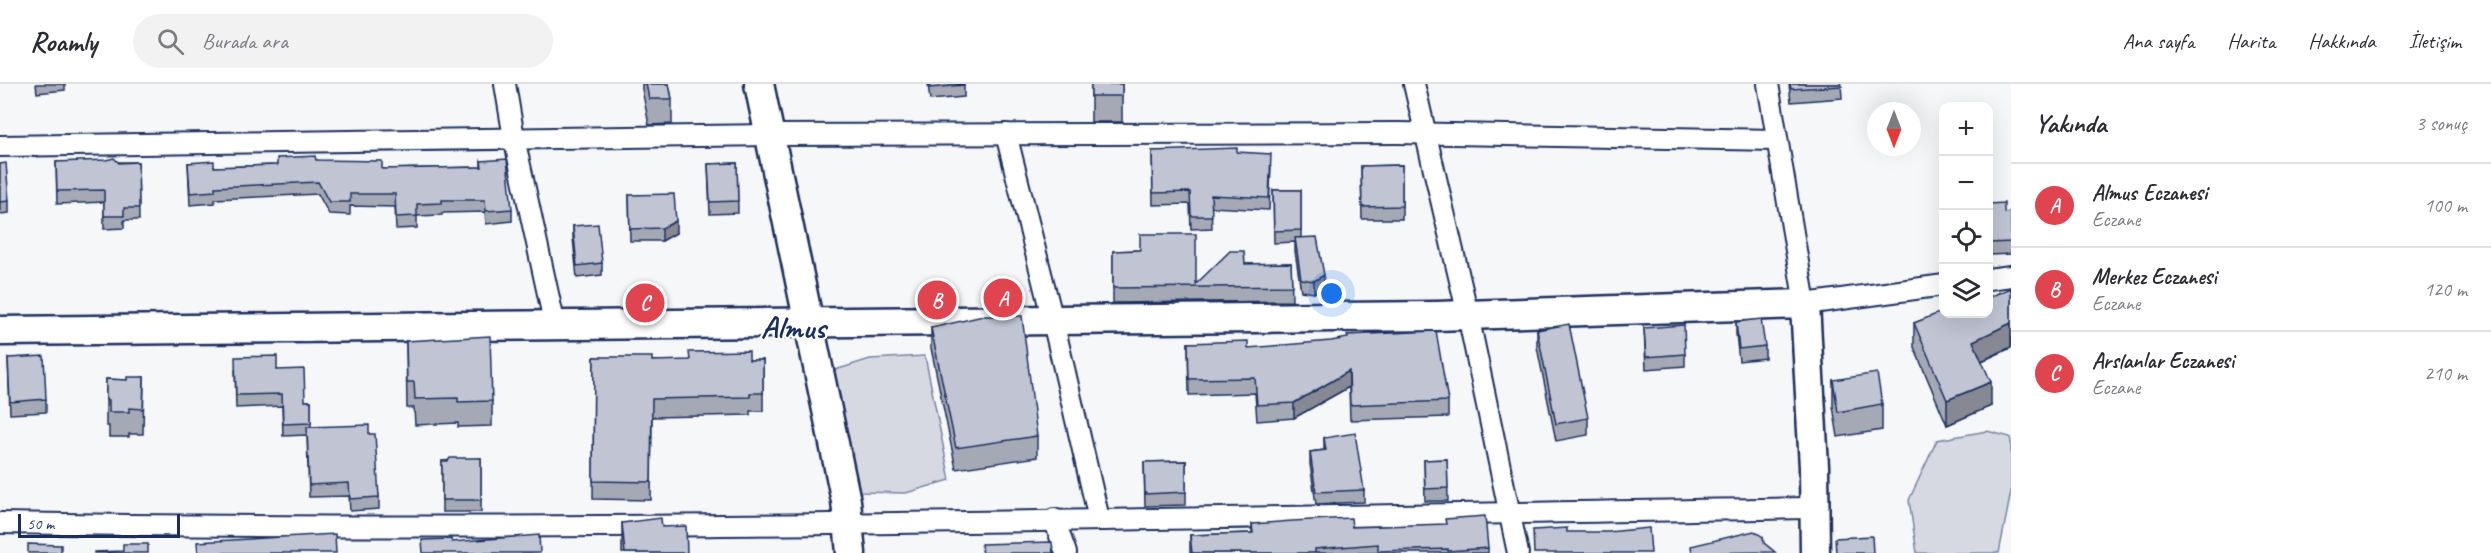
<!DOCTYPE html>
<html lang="tr">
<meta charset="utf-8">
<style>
:root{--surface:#fff;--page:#f2f2f3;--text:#2b2b33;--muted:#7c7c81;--line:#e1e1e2;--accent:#b45309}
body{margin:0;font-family:Caveat,sans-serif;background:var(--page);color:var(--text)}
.controls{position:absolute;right:18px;top:18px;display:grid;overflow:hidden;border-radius:12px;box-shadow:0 6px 24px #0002}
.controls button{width:54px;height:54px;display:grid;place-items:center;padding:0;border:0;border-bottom:2px solid var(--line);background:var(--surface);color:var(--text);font:30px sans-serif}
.compass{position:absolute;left:1867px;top:18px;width:54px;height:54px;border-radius:50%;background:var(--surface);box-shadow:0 6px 24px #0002;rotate:180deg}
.scale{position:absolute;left:18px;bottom:15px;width:162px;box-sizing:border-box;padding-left:6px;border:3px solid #1b2f5e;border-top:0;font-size:16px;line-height:21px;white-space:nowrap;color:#1b2f5e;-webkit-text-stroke:4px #fff;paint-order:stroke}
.you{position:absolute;left:1332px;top:210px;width:21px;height:21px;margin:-15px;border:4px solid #fff;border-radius:50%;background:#1a73e8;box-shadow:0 0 0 9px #1a73e833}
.badge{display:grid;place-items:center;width:39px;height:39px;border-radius:50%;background:var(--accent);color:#fff;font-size:20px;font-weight:700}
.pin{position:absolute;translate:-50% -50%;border:3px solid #fff;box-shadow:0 2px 6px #0006}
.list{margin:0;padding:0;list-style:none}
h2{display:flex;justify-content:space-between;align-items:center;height:78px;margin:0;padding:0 24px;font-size:26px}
h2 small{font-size:20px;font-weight:400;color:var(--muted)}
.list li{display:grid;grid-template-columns:39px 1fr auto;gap:18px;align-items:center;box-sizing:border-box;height:84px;padding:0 24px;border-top:2px solid var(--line)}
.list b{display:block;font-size:22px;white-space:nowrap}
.list p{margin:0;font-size:20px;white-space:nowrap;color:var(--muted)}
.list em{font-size:20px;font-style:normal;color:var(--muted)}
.icon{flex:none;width:33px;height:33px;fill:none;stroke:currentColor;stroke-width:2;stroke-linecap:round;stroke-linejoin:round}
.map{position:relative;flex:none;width:2011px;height:469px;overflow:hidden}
header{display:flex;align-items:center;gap:36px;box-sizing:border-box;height:84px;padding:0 30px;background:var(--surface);border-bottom:2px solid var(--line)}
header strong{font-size:28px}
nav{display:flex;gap:33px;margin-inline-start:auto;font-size:21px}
.search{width:420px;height:54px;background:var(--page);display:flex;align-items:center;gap:15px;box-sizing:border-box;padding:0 21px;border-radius:33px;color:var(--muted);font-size:22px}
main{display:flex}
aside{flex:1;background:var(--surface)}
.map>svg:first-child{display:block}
</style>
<header>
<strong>Roamly</strong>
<div class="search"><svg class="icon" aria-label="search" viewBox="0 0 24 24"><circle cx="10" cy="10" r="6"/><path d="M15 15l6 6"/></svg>Burada ara</div>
<nav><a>Ana sayfa</a><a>Harita</a><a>Hakkında</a><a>İletişim</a></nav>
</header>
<main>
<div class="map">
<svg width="2011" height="469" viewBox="0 0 2011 469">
<rect width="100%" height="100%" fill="#f6f7f9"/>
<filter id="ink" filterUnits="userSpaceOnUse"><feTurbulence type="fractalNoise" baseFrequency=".0167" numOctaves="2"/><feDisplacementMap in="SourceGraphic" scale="12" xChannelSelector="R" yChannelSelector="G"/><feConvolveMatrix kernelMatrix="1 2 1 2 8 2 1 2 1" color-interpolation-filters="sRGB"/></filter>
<g filter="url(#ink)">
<!-- green -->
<g fill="#d6d9e2" stroke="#7884a0" stroke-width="1.5">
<path d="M925,272L950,396L906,409L860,408L832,287L870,275Z"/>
<path d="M1987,347L2010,353L2011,358V408L1999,469H1917L1909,416L1937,356Z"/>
</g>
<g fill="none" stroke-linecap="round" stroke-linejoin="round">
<!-- street casing -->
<g stroke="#1b2f5e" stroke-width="24">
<g id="street">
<path d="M505,0L514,54L555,242"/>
<path d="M1414,0L1468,231L1518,469"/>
<path d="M1768,0L1805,220L1944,201"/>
<path d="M1006,50L1053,237L1099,435"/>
<path d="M0,62L771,51L1398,49L1777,56"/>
<path d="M1988,195L2011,192"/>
<path d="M1054,435L1066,469"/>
<path d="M0,439C605,450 1210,433 1814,424"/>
</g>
</g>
<!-- secondary casing -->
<g stroke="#1b2f5e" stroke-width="33">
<g id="secondary">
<path d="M759,0L846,417L851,469"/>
<path d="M0,247L1436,232L1805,220L1814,383L1815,469"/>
</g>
</g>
<!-- street -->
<use href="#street" stroke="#fff" stroke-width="20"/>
<!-- secondary -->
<use href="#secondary" stroke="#fff" stroke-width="28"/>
</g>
<!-- wall -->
<g fill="#a5a9b5" stroke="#1b2f5e" stroke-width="1.5">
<path d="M36,0H65V6L37,9Z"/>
<path d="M642,0H669L672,15V40L649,41L642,5Z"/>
<path d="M928,0H964V13L930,16Z"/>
<rect x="1091" y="0" width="31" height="38"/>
<path d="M1789,0H1841L1842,14L1791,18Z"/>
<path d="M1152,67L1237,68L1271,83L1269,126L1211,123L1212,144L1191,145L1190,120L1153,121Z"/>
<path d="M316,76L382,85L481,83V77L512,125V137L486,140L485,128L442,129V131L417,132V144L396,145L395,123L350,122V131L329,130L318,110L215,115V119L190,121L188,79L214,83L277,81Z"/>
<path d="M56,78H138L139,136H124V144L104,145V118L57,120Z"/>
<path d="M737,79L738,129L710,130L708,80Z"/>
<path d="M0,80L9,117V129L0,130Z"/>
<path d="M1402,81V135H1362L1361,82Z"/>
<path d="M1273,106H1301V154L1324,203L1314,209L1301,207L1295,167V158L1274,159Z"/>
<path d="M629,111L676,149L662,157H630Z"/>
<path d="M1989,120L2004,129L2011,128V170L1989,171Z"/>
<path d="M573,142L602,179V191L577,194L573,154Z"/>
<path d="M1140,166L1196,200L1245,180L1291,179L1292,217L1113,219V167Z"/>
<path d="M2011,204V264L1982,277L1991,322L1947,341L1914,263V239L1989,213Z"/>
<path d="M1736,238L1765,262V274L1739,277L1736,250Z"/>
<path d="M931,244L1037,352V373L956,385L931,264Z"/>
<path d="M1644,244L1685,270V282L1646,285Z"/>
<path d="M1537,246L1588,334V351L1556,357L1537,263Z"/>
<path d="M406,257L492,317V342L458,343V339L415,341L414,324H407Z"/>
<path d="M1188,259L1248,264L1448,317V333L1350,336L1349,303L1294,334L1257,337L1255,309L1189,311Z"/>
<path d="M594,273L652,277L763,276V327H750V331L652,333L651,416L593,415Z"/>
<path d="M8,274L46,315V328L10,330Z"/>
<path d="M235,286H277L305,317H311V343L369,350L379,413V425L350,427L349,412L309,413L307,351L283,352L282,322L236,324Z"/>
<path d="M144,293L143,350H129V353H109V342H106V295L127,296Z"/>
<path d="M1833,296L1882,320V346L1838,353L1833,322Z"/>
<path d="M1324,354L1364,406V418L1316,420L1310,380V368L1324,366Z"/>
<path d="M481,374V428H442V377Z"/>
<path d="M1447,375L1448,417H1425L1424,376Z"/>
<path d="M1186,377V421L1145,422L1144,378Z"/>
<path d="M622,439L662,443L687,469H622Z"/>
<path d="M1252,440L1352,443L1488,464V469H1190V451L1252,449Z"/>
</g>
<!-- shaded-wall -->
<g fill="#868994" stroke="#1b2f5e" stroke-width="1.5">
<path d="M676,137V149L662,157V144Z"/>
<path d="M1324,191V203L1314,209V197Z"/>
<path d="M2011,239V263L1973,281V257Z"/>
<path d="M1349,287V303L1294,334V319Z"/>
<path d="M1991,298V322L1947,341V316Z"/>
</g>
<!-- building -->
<g fill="#c0c4d3" stroke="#1b2f5e" stroke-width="1.5">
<path d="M646,0H669L672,15H649Z"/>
<path d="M930,0H964V1L930,4Z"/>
<rect x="1091" y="0" width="31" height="12"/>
<path d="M1790,0H1841L1842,2L1791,5Z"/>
<path d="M1237,64V68L1271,70L1269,114L1211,111L1212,132H1191L1190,108L1153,109L1152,67Z"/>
<path d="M315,72L316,76L382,77V85L482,83L481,77L507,75L512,125L486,127L485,116H442V119L417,120V132L396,133L395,110H350V118H329L318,98L215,103V107L190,109L188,79L214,77V83L277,81V74Z"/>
<path d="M114,74L119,79L138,78L139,124H124V132H104V106L57,107L56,78L106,76Z"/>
<path d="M6,79L9,117L0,118V80Z"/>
<path d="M737,79L738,117L710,118L708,80Z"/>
<path d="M1402,81V122L1362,123L1361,82Z"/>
<path d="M1273,106H1301V146L1274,147Z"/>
<path d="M674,110L676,137L662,144L630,145L629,111Z"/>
<path d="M2004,119V129L2011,128V158L1989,159V120Z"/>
<path d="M598,140L602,179L577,182L573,142Z"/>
<path d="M1140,150H1196V200L1230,167H1244L1245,180L1291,179L1292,202L1113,204V167L1140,166Z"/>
<path d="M1317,153L1324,191L1314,197L1301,195L1295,154Z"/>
<path d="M2011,204V239L1973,257L1991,298L1947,316L1914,239L1944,227V230H1989V213Z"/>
<path d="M983,232H1022L1037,352L956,364L931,244Z"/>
<path d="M1761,235L1765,262L1739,265L1736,238Z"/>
<path d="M1569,240L1588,334L1556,340L1537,246Z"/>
<path d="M1684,241L1685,270L1646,273L1644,244Z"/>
<path d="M1436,247L1448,317L1350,321L1349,287L1294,319L1257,321L1255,294L1189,295L1188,259L1248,257V264L1331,257L1348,254L1347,251Z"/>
<path d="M490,252L492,317L458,318V314L415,315L414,298H407L406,257Z"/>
<path d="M749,267V276H763V309H750V313L652,315L651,398L593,397L594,273H652V277L690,276L689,268Z"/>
<path d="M44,272L46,315L10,318L8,274Z"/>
<path d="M277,272V286L304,285L305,317H311V339L283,340L282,310L236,311L235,273Z"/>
<path d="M1877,289L1882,320L1838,328L1833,296Z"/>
<path d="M127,293H144L143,325L129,324V328H109V316H106V295L127,296Z"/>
<path d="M369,341V350H375L379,413L350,415L349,399L309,401L307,343Z"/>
<path d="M1355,349L1364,406L1316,408L1310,368L1326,366L1324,354Z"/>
<path d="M450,374H481V416H442V377H448Z"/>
<path d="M1447,375L1448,404L1425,405L1424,376Z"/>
<path d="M1186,377V408L1145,410L1144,378Z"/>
<path d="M1485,432L1488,464L1448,467V465L1378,467V460L1315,465V469H1192L1190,451L1253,449L1252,440L1292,437L1351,434L1352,443L1446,440L1445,435Z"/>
<path d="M661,434L662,443L686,442L687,469H625L622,439Z"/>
<path d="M1567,444V448H1608L1649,444L1651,469H1534L1533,446Z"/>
<path d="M1754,447L1763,453L1764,459L1775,468L1692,469L1691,462Z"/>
<path d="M335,450L336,469H198L197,458Z"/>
<path d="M539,451L540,469H423L422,456L451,455L452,458Z"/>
<path d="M1872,452L1873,469H1836L1835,454Z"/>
<path d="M1052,458L1053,469H982L981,460Z"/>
<path d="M28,460L61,461V469H28Z"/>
<path d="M123,460H148V469H94V468L123,467Z"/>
</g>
</g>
<g text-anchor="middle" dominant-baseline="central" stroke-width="4.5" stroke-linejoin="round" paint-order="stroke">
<!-- district labels -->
<g font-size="32" font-weight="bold" fill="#1b2f5e" stroke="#fff">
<text x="793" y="243">Almus</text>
</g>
</g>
</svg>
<div class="controls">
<button>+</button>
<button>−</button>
<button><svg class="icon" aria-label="locate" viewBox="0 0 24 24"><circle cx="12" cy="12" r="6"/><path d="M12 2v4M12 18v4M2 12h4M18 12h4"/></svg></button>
<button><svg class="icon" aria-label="layers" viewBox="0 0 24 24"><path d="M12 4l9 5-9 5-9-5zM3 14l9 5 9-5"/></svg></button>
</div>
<svg class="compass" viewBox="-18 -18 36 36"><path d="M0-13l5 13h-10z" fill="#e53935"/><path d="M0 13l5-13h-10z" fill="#7c7c81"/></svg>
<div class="scale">50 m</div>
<div class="you"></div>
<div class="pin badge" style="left:1003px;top:214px;background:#e0444e">A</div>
<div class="pin badge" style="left:937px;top:216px;background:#e0444e">B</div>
<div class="pin badge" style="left:645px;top:219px;background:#e0444e">C</div>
</div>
<aside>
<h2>Yakında<small>3 sonuç</small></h2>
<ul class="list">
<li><span class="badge" style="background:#e0444e">A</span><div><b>Almus Eczanesi</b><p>Eczane</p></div><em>100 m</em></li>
<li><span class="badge" style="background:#e0444e">B</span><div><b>Merkez Eczanesi</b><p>Eczane</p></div><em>120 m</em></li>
<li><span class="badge" style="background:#e0444e">C</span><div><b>Arslanlar Eczanesi</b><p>Eczane</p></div><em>210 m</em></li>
</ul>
</aside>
</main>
